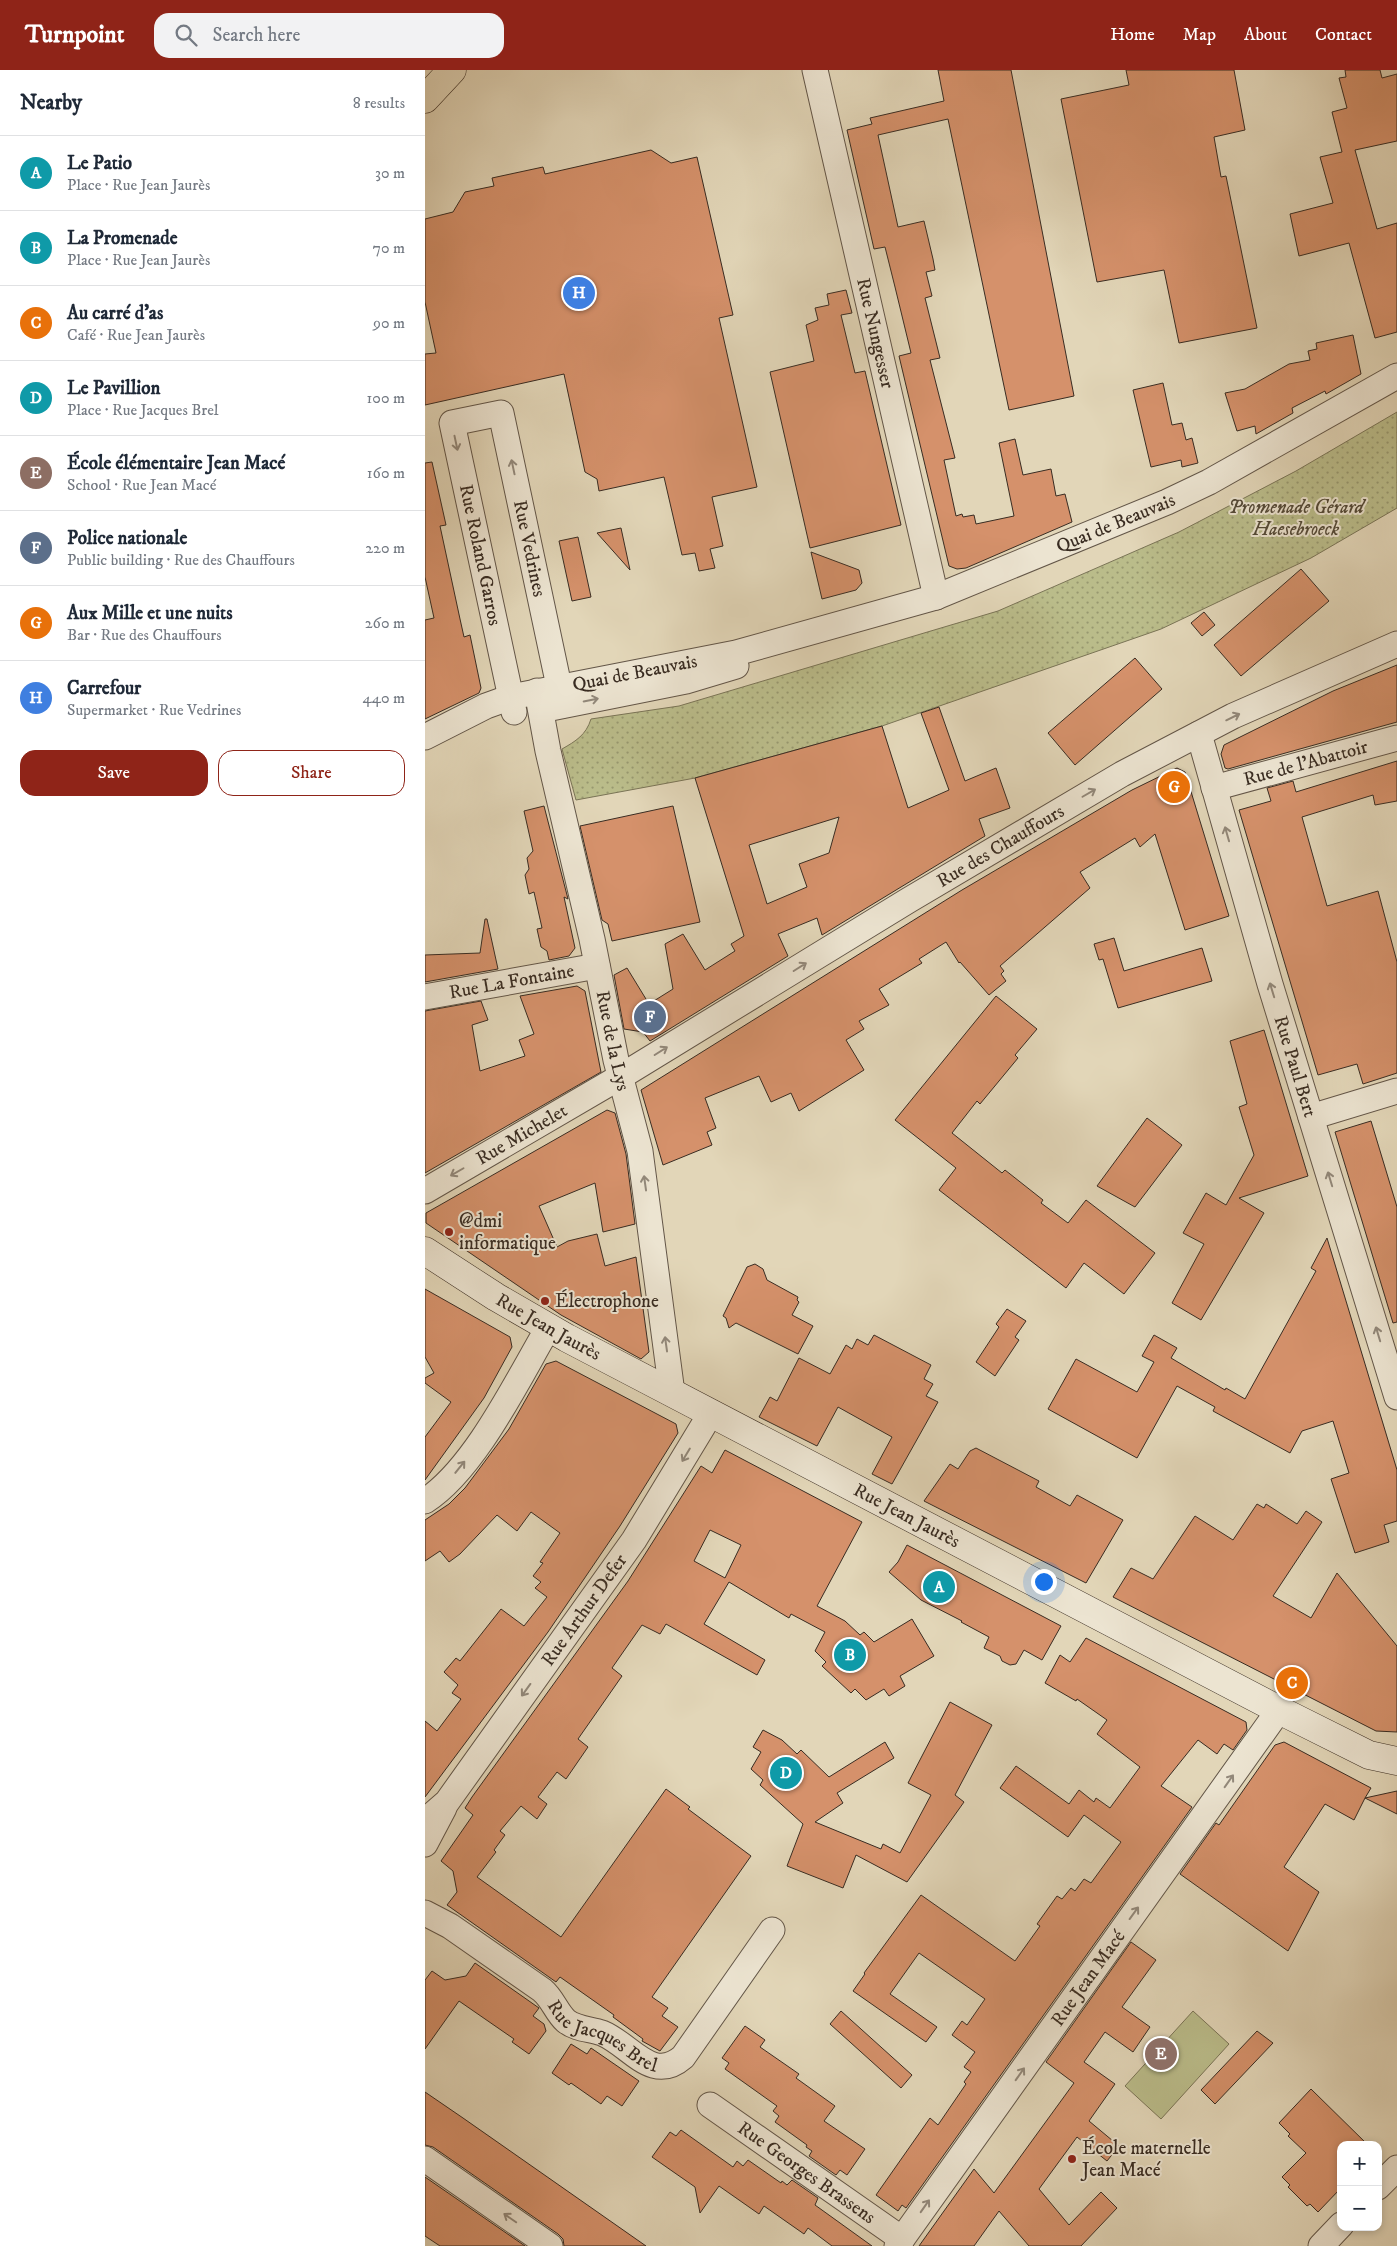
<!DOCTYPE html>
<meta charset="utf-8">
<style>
:root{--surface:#fff;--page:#f2f2f3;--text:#1f2937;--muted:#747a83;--line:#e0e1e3;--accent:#8f2418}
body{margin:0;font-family:"IM FELL DW Pica",serif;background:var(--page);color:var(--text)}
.controls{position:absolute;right:15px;bottom:15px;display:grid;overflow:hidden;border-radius:10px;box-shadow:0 2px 8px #0003}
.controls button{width:45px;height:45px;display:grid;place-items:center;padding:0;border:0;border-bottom:1px solid var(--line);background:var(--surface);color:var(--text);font:25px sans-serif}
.you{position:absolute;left:618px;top:1511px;width:18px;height:18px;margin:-12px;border:4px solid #fff;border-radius:50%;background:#1a73e8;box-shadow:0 0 0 8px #1a73e833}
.badge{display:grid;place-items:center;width:32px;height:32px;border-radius:50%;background:var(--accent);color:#fff;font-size:16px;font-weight:700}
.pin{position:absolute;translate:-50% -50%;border:2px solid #fff;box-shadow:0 1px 5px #0006}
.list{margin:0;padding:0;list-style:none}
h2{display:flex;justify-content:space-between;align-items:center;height:65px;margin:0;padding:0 20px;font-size:21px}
h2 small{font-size:16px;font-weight:400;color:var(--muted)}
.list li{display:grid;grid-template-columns:32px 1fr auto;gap:15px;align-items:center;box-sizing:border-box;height:75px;padding:0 20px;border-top:1px solid var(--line)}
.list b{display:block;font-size:19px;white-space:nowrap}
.list p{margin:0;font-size:16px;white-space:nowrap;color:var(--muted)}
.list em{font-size:16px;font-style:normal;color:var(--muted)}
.actions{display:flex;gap:10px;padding:15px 20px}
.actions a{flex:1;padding:11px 0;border:1px solid var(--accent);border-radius:15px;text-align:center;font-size:18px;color:var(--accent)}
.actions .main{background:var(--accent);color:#fff}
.icon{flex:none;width:28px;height:28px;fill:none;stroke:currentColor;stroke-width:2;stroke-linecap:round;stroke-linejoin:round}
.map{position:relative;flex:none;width:972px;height:2176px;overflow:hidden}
header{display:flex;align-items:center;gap:30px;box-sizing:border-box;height:70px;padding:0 25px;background:var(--accent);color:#fff}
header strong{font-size:24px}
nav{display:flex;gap:28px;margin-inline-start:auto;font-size:18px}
.search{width:350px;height:45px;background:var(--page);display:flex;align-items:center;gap:12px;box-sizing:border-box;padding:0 18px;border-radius:15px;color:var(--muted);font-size:19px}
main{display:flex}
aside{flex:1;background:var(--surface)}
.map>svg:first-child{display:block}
</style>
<header>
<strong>Turnpoint</strong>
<div class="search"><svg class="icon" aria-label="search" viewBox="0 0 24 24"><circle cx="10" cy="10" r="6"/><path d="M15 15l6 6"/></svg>Search here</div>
<nav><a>Home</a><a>Map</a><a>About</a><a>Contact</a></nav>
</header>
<main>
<aside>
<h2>Nearby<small>8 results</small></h2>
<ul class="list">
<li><span class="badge" style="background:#0f9aa8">A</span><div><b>Le Patio</b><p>Place · Rue Jean Jaurès</p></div><em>30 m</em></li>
<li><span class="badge" style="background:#0f9aa8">B</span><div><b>La Promenade</b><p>Place · Rue Jean Jaurès</p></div><em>70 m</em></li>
<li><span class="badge" style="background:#e8710a">C</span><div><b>Au carré d'as</b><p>Café · Rue Jean Jaurès</p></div><em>90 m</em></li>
<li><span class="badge" style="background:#0f9aa8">D</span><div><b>Le Pavillion</b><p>Place · Rue Jacques Brel</p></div><em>100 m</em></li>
<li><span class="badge" style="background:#8d6e63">E</span><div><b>École élémentaire Jean Macé</b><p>School · Rue Jean Macé</p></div><em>160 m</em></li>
<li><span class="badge" style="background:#5c6f8a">F</span><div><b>Police nationale</b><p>Public building · Rue des Chauffours</p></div><em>220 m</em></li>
<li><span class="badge" style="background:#e8710a">G</span><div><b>Aux Mille et une nuits</b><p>Bar · Rue des Chauffours</p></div><em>260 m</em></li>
<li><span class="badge" style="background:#3f7fe0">H</span><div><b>Carrefour</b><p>Supermarket · Rue Vedrines</p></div><em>440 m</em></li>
</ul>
<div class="actions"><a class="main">Save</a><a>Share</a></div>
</aside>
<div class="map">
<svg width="972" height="2176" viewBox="0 0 972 2176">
<defs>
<pattern id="grass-dots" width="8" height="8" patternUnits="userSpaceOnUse" patternTransform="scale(1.25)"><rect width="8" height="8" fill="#babc8a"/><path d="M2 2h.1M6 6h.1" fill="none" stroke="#989970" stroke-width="1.8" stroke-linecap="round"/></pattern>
</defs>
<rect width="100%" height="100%" fill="#e2d6b8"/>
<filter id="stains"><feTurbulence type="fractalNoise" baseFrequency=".004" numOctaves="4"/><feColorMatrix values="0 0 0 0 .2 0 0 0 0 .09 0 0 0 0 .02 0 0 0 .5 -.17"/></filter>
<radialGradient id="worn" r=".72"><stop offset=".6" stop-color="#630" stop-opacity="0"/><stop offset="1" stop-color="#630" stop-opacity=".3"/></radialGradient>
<!-- grass -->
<path fill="url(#grass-dots)" stroke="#7a7456" d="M972,342V438L886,488L736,559L457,656L270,708L151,730L137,679C151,671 161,665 166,649L254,636L573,541L754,462L871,401Z"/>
<!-- garden -->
<path fill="#babc8a" stroke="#7a7456" d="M768,1941L804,1974L736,2049L700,2016Z"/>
<!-- building -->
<g fill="#d5916b" stroke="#392c22" fill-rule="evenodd">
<path d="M513,0H586L649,326L584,340L523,49L453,65L473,157L499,151L508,189L510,200L501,202L507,226L500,228L515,288L505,290L530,388L519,390L531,446L537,444L538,447L549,445L551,454L589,446L574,373L590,369L598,405L626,399L631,426L640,424L647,452L541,498L532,499L524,496L474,286L486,283L470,217L460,177L449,179L422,60L447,54L445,48L519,31Z"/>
<path d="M701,0H809L820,60L789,67L796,107L801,106L832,258L754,273L739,200L672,212L636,29L704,15Z"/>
<path d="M920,0H955L957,8L972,4V71L930,80L952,159L972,153V262L950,268L924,173L874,186L865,144L908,133L895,87L917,82L907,42L922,38L914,8L921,7Z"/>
<path d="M226,80L246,93L272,87L308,245L294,248L332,417L287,427L298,476L285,479L290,498L274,501L270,483L257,485L239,407L174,421L172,409L160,402L139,304L0,335V284L11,283L0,232V149L28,142L40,122L69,116L67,108L118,97L120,104Z"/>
<path d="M421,220L427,243L416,245L430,303L440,301L476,455L385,478L345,302L389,291L381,255L393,250L390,238L404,235L402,224Z"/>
<path d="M928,265L936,304L901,324L900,321L867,338L868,343L831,364L830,356L812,361L800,323L820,319L864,294L885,290L883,281L892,279L891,273Z"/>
<path d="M738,313L747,355L757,353L761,370L767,368L773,393L757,397L756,390L726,397L708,320Z"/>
<path d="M7,392L21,455L15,456L35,549L39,567L45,565L56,618L54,623L0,649V550L9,548L0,507V393Z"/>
<path d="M196,458L205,500L172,463Z"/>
<path d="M153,467L166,527L147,531L134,471Z"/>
<path d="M386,482L434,500L437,513L431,520L397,529Z"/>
<path d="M876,499L904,531L816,606L789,575Z"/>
<path d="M779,542L790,555L777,566L766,553Z"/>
<path d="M710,588L737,619L650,695L623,663Z"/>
<path d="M972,595V652L803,699L800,698L796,684L799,675L908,621Z"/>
<path d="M514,637L540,711L571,698L585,738L554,749L560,766L397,865L392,848L353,864L363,886L225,971L218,962L199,959L189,905L202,898L224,934L248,919L240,874L258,864L280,900L310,881L306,874L319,866L270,708L457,656L483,738L524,720L496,643ZM414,747L404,783L374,794L382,817L342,834L324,775Z"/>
<path d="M972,691V731L950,735L948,725L877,747L902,836L953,821L972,892V1003L938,1014L932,994L893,1005L814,740L846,731L842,718L868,711L871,722Z"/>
<path d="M752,698L760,702L804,846L760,860L730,764L715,777L710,768L655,802L665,818L575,896L579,901L576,904L581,911L564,925L535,892L534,893L521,872L494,889L497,893L454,919L464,935L434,951L439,959L421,970L439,1000L374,1041L366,1023L346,1032L334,1006L280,1028L291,1058L282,1062L287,1075L238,1095L216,1020L537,820L707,720Z"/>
<path d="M119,736L143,829L139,827L150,878L144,886L124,890L122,881L116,877L112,859L117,858L109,822L104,824L100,805L104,799L102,788L108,781L99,741Z"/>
<path d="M248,736L275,852L187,871L183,854L177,850L155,756Z"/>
<path d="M60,849H62L73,899L0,912V885L55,883Z"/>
<path d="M689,868L699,901L777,878L787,911L693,938L678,889L674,890L669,874Z"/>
<path d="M152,916L160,921L176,1002L0,1103V941L56,931L63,950L47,955L55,1001L100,986L94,970L109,964L95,926Z"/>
<path d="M571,926L612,959L590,985L593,988L555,1034L552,1031L527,1063L577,1103L580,1100L618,1130L616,1133L643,1153L661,1130L730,1183L699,1224L659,1193L641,1218L514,1120L531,1098L470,1050Z"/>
<path d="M839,960L883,1106L814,1128L839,1143L776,1250L747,1233L779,1174L758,1163L781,1123L801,1135L829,1085L814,1037L822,1034L805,971Z"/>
<path d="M182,1040L190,1043L201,1084L210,1154L178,1162L170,1113L114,1136L132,1177L143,1171L172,1164L180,1196L211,1187L224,1282L216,1289L136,1245L1,1153V1143Z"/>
<path d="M722,1048L757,1075L710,1137L672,1116Z"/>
<path d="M946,1051L972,1137V1252L968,1253L910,1062Z"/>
<path d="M902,1168L972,1400V1451L959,1455L964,1472L930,1483L906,1409L924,1403L908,1351L877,1361L865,1383L788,1341L790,1337L752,1316L712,1388L623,1339L651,1289L712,1322L729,1292L717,1286L729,1265L752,1278L746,1288L800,1320L801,1318L820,1329L891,1201L886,1198Z"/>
<path d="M330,1194L338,1199L342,1210L373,1227L372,1230L374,1232L367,1245L388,1256L373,1284L311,1253L304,1258L301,1248L298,1246L322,1197Z"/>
<path d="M0,1219L85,1267L87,1277L59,1328L0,1410V1367L26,1332L0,1313V1308L9,1303L0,1287Z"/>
<path d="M582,1239L601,1251L590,1267L594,1270L570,1306L551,1292L574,1257L571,1254Z"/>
<path d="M449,1265L506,1295L499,1309L508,1314L501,1326L513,1332L467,1414L447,1404L467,1367L413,1337L392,1376L334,1347L345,1327L352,1331L374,1288L405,1304L421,1275L427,1279L432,1269L443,1275Z"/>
<path d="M131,1291L251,1354L253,1363L195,1456L123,1562L0,1727V1651L12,1661L36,1629L27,1623L33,1615L19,1602L31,1588L35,1591L76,1539L99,1556L122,1527L110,1518L116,1512L108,1506L118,1493L115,1492L135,1463L106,1442L92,1461L72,1445L35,1484L24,1492L15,1481L0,1491V1450L24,1434L40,1418L84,1359L121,1294Z"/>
<path d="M551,1378L614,1411L611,1417L645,1436L652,1425L698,1450L661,1513L499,1431L525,1394L533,1399L545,1381Z"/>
<path d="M300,1380L437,1452L392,1536L420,1551L435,1565L439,1562L449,1572L487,1549L509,1586L475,1606L480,1616L464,1626L459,1619L441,1630L430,1619L426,1623L397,1596L401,1592L390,1581L400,1562L366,1544L364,1548L304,1512L279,1554L340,1590L332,1605L241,1554L235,1564L217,1555L187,1598L197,1606L153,1669L163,1677L141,1709L132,1702L113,1727L122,1734L112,1749L96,1736L75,1761L80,1765L69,1780L71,1782L52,1807L136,1867L241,1719L265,1737L263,1739L326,1786L227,1927L243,1938L237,1946L253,1957L235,1981L217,1971L218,1969L188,1947L189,1945L135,1907L131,1912L22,1835L32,1822L28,1801L16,1791L48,1745L40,1738L47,1727L203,1511L276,1396L287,1403ZM285,1460L316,1475L300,1508L269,1491Z"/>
<path d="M832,1434L839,1438L841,1434L872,1454L881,1441L897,1452L848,1526L886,1548L912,1503L972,1576V1662L951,1661L688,1527L706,1498L728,1509L770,1446L808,1470Z"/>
<path d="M482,1475L636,1556L617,1590L599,1580L591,1594L585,1595L577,1591L575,1586L559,1578L564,1567L536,1552L537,1551L496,1530L464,1502L473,1492Z"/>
<path d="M661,1568L821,1652L822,1660L808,1680L799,1674L792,1684L773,1670L736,1716L767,1737L481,2138L477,2135L473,2141L451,2125L505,2048L513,2055L541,2014L539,2012L546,2002L539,1997L550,1982L527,1965L537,1951L542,1955L560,1929L494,1883L465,1924L512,1957L501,1972L428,1921L440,1904L439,1903L496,1825L590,1891L615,1856L612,1854L632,1826L637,1829L646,1818L650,1821L659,1809L666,1813L696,1772L659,1745L643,1767L575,1718L591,1696L644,1734L654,1720L669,1732L671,1728L685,1738L715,1697L672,1664L682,1650L652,1629L651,1631L620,1613L635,1585L645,1592Z"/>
<path d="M525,1632L567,1655L530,1725L539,1732L482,1812L431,1785L418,1818L362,1796L378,1754L335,1715L338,1710L326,1699L336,1682L328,1677L338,1660L357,1670L372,1684L376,1680L404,1707L460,1672L469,1688L412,1723L418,1733L390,1752L456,1779L458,1774L475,1783L506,1725L483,1713Z"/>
<path d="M859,1672L946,1718L940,1728L972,1721V1744L940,1728L929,1750L900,1734L859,1797L894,1822L863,1881L755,1804L791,1753L794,1755L850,1675Z"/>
<path d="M706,1872L731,1890L697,1937L725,1957L708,1982L680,1962L659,1992L690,2014L664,2051L694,2076L682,2091L652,2067L614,2119L644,2155L676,2122L692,2138L656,2176H604L574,2141L549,2176H494L549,2099L569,2123L649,2013L621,1992Z"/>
<path d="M50,1893L114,1938L108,1946L119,1954L121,1961L104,1984L87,1972L89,1969L34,1931L0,1979V1910L7,1901L20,1910L41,1906Z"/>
<path d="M416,1941L487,2005L476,2018L405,1954Z"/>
<path d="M320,1956L340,1970L335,1977L374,2004L371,2008L410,2036L399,2051L440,2079L422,2105L415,2100L411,2105L384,2086L387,2081L381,2077L382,2075L350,2052L354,2046L348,2041L352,2036L300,1999L304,1993L297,1988Z"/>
<path d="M832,1961L848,1973L790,2034L776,2020Z"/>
<path d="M146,1974L162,1984L166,1978L214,2011L197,2036L182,2026L176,2034L146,2013L144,2015L127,2003Z"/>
<path d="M886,2019L943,2075H916V2118L893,2142L885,2134L882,2136L863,2117L865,2115L857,2107L881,2083L863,2066L865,2064L854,2053Z"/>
<path d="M0,2022L38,2048L221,2176H139L138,2169L133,2164L8,2077L0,2075Z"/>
<path d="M256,2060L308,2097L312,2091L318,2096L323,2090L356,2113L357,2111L362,2115L367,2110L393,2128L390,2135L447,2176H407L383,2158L379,2164L339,2136L334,2144L294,2116L275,2143L270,2117L227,2087L245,2062L251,2066Z"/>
<path d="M0,2107L100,2176H15L0,2166Z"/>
</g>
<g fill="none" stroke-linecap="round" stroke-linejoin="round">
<!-- minor casing -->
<g stroke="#635648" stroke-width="27">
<g id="minor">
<path id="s1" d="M390,0L511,527"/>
<path id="s2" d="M112,621L123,681L167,869L191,990L215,1081L247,1323"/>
<path d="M121,639L261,611L311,596"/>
<path id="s3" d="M89,642L27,353L76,343L138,635"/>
<path id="s4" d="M774,664L845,914L972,1327"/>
<path id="s5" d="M0,667L61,636L86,627L311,583L511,527L742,432L784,412L972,306"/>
<path id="s6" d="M789,718L972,668"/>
<path id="s7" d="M0,927L172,896"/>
<path d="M886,1047L972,1021"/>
<path id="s8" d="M0,1121L195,1007L484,830L697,704L808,646L972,574"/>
<path d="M0,1431C50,1399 93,1309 123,1258"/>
<path id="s9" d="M0,1751L22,1732L209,1470L286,1343"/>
<path d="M0,1774L19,1738"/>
<path id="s10" d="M0,1843L25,1856L117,1920C128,1929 131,1942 141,1951C151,1959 165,1959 177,1963C206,1975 227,2014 258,1987L347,1860"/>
<path id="s11" d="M285,2035L477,2169"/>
<path d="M0,2089L125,2176"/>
<path d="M953,2117L972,2098"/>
<path id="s12" d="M472,2176L854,1640"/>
<path d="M896,2176L916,2155"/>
</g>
</g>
<!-- secondary casing -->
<g stroke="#392c22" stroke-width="29">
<g id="secondary">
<path id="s13" d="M0,1181L71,1227L142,1268L854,1640L944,1685L972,1691"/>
</g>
</g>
<!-- primary casing -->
<g stroke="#392c22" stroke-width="29">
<path id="primary" d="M0,29L27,0"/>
</g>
<!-- minor -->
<use href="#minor" stroke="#ece4d1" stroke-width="25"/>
<!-- secondary -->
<use href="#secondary" stroke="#ece4d1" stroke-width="28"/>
<!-- primary -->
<use href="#primary" stroke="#e2d6b8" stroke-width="28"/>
</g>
<!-- one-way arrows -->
<defs><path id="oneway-shaft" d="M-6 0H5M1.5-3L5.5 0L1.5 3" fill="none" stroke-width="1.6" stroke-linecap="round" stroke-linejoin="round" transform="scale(1.25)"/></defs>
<g stroke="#92887a">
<use href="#oneway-shaft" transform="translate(31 373) rotate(78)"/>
<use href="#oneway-shaft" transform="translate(88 397) rotate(-102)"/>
<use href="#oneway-shaft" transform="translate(166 630) rotate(-11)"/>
<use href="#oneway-shaft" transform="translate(808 647) rotate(-26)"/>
<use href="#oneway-shaft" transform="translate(664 723) rotate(-30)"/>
<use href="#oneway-shaft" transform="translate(802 764) rotate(-106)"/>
<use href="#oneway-shaft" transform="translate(375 897) rotate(-32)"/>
<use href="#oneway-shaft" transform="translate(847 920) rotate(-107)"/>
<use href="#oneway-shaft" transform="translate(236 981) rotate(-32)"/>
<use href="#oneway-shaft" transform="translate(32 1102) rotate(150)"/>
<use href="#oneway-shaft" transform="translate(905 1109) rotate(-107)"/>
<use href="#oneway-shaft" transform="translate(220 1113) rotate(-98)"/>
<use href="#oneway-shaft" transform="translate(953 1264) rotate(-107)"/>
<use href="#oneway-shaft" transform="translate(241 1274) rotate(-98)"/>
<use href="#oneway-shaft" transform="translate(261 1385) rotate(121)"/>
<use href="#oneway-shaft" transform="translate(35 1397) rotate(-51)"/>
<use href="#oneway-shaft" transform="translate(101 1620) rotate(126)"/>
<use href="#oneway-shaft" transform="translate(804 1711) rotate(-55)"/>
<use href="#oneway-shaft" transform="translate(709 1843) rotate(-54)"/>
<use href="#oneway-shaft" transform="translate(595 2004) rotate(-55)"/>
<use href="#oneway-shaft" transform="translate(500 2136) rotate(-55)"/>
<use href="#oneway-shaft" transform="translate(85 2148) rotate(-145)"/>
</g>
<!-- markers -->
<g fill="#8f2418" stroke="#ece4d1" stroke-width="2">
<circle cx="24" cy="1162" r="5"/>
<circle cx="120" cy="1231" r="5"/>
<circle cx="647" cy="2089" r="5"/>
</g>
<g text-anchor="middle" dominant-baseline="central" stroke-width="4" stroke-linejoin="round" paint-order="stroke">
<!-- street labels -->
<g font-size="19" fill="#392c22" stroke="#ece4d1">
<text stroke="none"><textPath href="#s1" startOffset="270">Rue Nungesser</textPath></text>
<text stroke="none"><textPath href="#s5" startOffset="726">Quai de Beauvais</textPath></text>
<text stroke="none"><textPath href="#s3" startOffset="484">Rue Vedrines</textPath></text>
<text transform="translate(55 485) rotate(78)">Rue Roland Garros</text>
<text stroke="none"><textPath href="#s5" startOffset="221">Quai de Beauvais</textPath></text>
<text stroke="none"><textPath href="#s6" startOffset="95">Rue de l'Abattoir</textPath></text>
<text stroke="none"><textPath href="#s8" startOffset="671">Rue des Chauffours</textPath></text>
<text stroke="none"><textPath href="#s7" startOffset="88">Rue La Fontaine</textPath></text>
<text stroke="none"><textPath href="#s2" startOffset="358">Rue de la Lys</textPath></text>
<text stroke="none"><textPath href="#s4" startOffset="346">Rue Paul Bert</textPath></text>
<text stroke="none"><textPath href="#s8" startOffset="112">Rue Michelet</textPath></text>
<text stroke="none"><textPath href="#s13" startOffset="145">Rue Jean Jaurès</textPath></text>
<text stroke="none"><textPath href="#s13" startOffset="550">Rue Jean Jaurès</textPath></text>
<text stroke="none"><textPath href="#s9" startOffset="265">Rue Arthur Defer</textPath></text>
<text stroke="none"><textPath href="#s12" startOffset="329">Rue Jean Macé</textPath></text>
<text stroke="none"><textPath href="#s10" startOffset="219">Rue Jacques Brel</textPath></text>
<text stroke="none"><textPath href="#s11" startOffset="118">Rue Georges Brassens</textPath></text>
</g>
<!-- park labels -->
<g font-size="19" font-style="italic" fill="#534937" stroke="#ece4d1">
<text x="871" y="437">Promenade Gérard<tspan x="871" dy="22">Haesebroeck</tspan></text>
</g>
<!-- poi labels -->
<g font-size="19" fill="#392c22" stroke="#ece4d1" text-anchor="start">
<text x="34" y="1151">@dmi<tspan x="34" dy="22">informatique</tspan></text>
<text x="130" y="1231">Électrophone</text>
<text x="657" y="2078">École maternelle<tspan x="657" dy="22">Jean Macé</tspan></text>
</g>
</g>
<rect width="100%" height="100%" filter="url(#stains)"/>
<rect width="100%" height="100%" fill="url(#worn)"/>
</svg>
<div class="controls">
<button>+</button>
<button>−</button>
</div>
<div class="you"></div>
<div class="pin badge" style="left:514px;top:1517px;background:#0f9aa8">A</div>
<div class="pin badge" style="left:425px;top:1585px;background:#0f9aa8">B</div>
<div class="pin badge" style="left:867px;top:1613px;background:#e8710a">C</div>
<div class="pin badge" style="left:361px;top:1703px;background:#0f9aa8">D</div>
<div class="pin badge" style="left:736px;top:1984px;background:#8d6e63">E</div>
<div class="pin badge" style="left:225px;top:947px;background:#5c6f8a">F</div>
<div class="pin badge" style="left:749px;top:717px;background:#e8710a">G</div>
<div class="pin badge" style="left:154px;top:223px;background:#3f7fe0">H</div>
</div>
</main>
